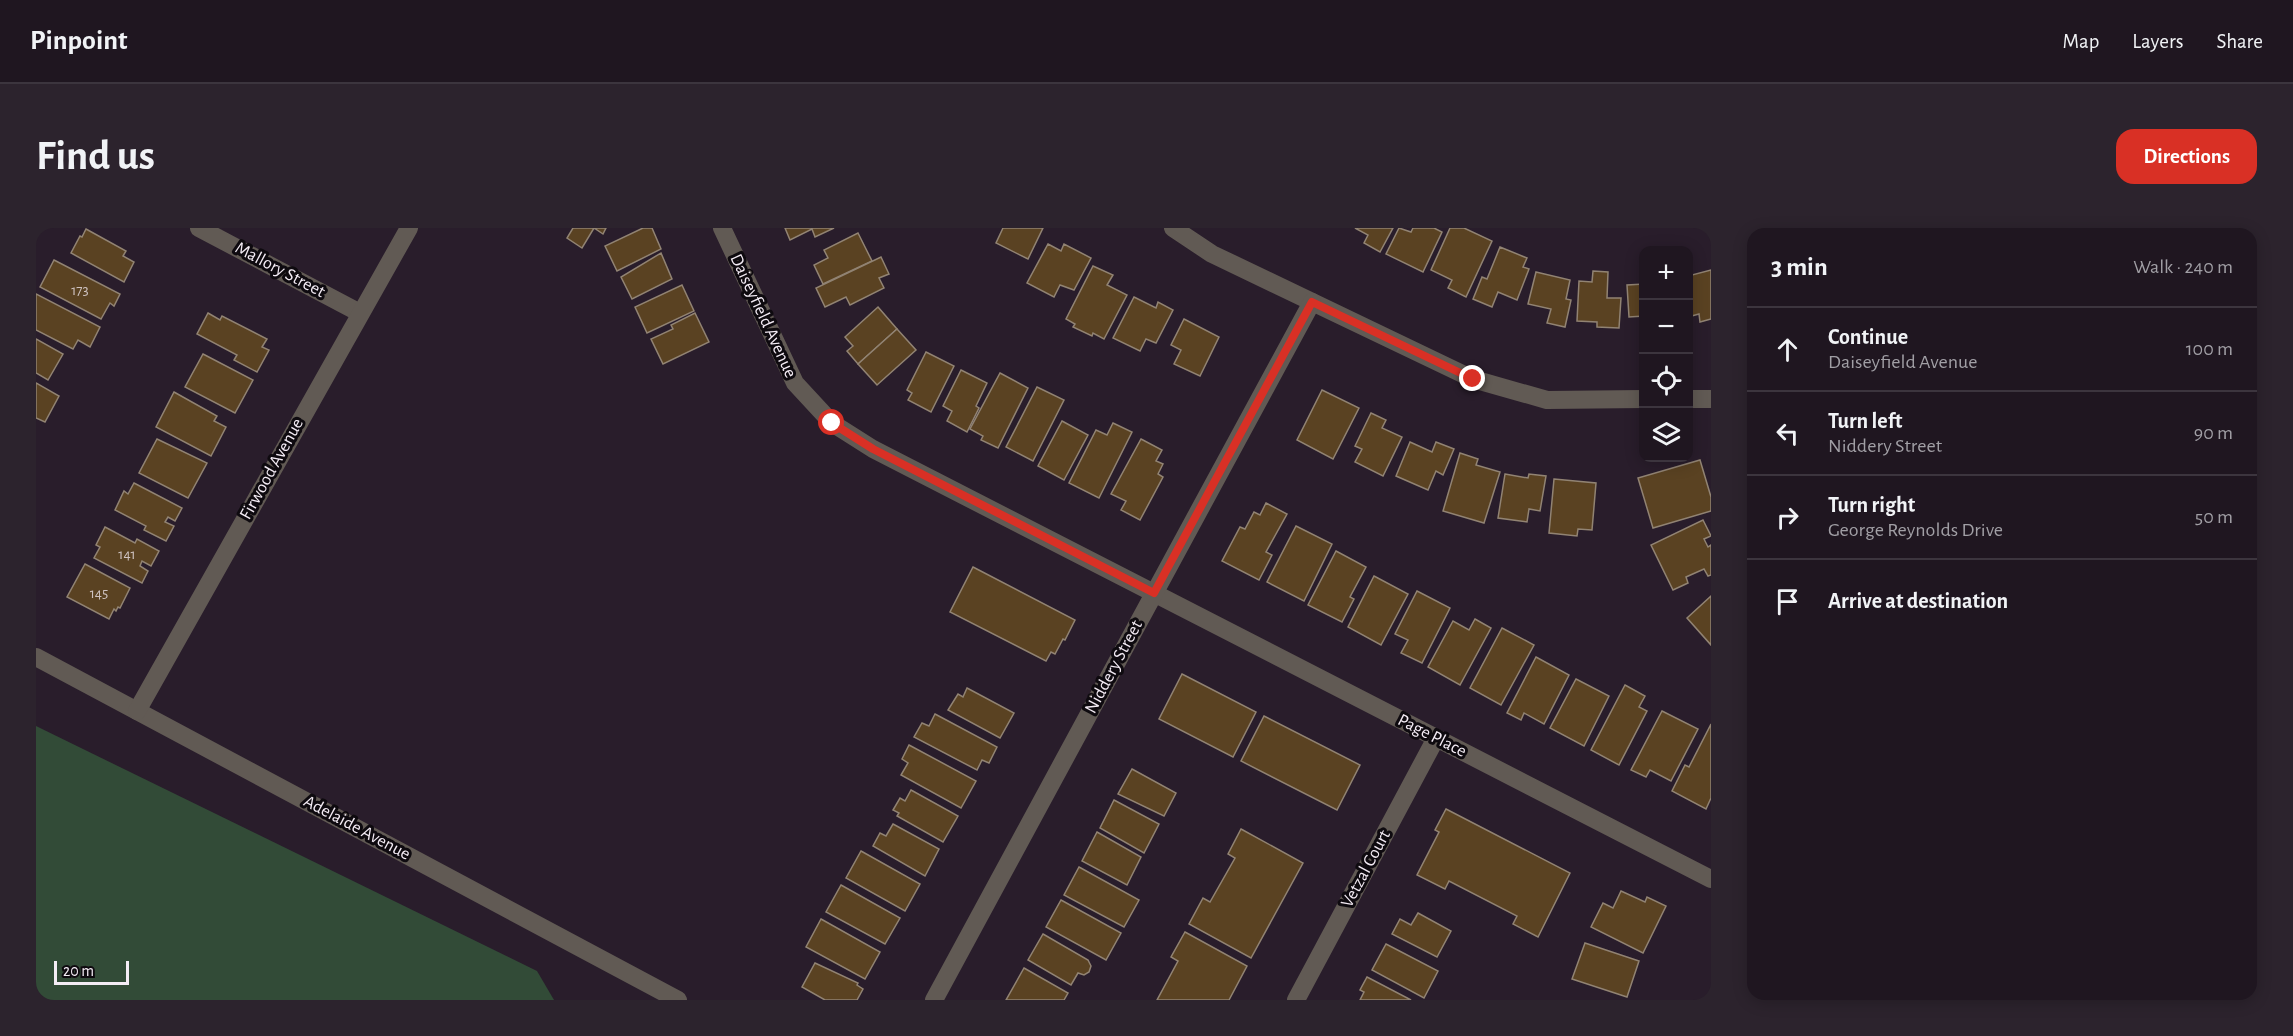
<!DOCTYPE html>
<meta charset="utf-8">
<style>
:root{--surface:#1f1620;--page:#2c232d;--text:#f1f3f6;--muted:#a19fa5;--line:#3c353e;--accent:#d93025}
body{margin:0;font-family:"Alegreya Sans",sans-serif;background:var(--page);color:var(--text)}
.controls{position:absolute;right:18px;top:18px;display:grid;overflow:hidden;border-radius:12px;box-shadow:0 3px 15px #0003}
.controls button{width:54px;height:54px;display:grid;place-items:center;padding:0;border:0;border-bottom:2px solid var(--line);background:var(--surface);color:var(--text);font:30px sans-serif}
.scale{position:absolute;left:18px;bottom:15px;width:75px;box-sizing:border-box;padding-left:6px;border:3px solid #f4ecf5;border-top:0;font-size:16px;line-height:21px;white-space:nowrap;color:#f4ecf5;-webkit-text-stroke:4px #0e0a0f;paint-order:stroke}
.stop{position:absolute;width:18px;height:18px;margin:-14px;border:4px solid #d93025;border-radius:50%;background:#fff}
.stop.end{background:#d93025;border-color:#fff;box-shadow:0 2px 6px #0008}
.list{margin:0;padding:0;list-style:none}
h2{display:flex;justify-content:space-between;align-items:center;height:78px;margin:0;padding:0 24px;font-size:26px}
h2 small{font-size:20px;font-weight:400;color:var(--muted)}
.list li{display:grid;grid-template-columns:39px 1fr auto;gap:18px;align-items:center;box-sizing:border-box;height:84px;padding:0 24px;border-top:2px solid var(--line)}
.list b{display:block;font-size:22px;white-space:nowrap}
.list p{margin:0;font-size:20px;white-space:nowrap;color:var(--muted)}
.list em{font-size:20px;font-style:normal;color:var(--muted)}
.icon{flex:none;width:33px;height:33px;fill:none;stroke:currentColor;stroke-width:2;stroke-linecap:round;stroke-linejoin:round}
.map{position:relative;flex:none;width:1675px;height:772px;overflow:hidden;border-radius:18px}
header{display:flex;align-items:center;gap:36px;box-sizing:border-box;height:84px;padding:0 30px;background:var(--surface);border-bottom:2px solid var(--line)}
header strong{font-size:28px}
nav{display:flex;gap:33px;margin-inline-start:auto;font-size:21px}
.intro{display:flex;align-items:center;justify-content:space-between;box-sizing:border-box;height:144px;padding:0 36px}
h1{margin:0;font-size:42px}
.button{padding:15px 27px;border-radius:18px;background:var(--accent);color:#fff;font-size:21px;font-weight:700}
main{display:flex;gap:36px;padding:0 36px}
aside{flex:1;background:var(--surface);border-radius:18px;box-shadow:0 3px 15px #0003}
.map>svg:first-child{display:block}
</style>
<header>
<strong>Pinpoint</strong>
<nav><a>Map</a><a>Layers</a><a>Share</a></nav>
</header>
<div class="intro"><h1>Find us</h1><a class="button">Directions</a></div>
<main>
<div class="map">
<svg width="1675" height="772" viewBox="0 0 1675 772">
<rect width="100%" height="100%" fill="#291d2b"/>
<!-- green -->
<path fill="#324b37" d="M0,498L501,743L518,772H0Z"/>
<!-- building -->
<g fill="#5a4222" stroke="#918373" stroke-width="1.5">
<path d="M537,0H570L567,6L558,0L546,20L531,10Z"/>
<path d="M607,0H616L625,21L581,43L569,18Z"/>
<path d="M749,0H798L779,9L776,1L754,12Z"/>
<path d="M967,0H1007L992,31L960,15Z"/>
<path d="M1319,0H1357L1344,24L1328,15L1332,7Z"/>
<path d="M1363,0L1375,4L1377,0H1398L1406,4L1387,44L1350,26Z"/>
<path d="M1414,0H1428L1456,13L1430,69L1412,60L1416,52L1395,42Z"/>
<path d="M50,1L90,23L87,28L98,34L88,54L35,25L44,8L46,9Z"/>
<path d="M822,5L836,33L787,56L778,37L792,30L788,22Z"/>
<path d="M1012,16L1025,23L1028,16L1055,30L1038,62L1024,57L1018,69L991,55Z"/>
<path d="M1464,19L1491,30L1487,39L1493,41L1481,72L1462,64L1456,79L1437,71L1446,49L1451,51Z"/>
<path d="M625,25L636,51L596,71L585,49Z"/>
<path d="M845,29L853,46L843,50L848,60L814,77L810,69L789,79L780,60Z"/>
<path d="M18,32L84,66L78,78L74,75L65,91L4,59Z"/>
<path d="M1057,38L1077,47L1071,57L1091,67L1068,111L1057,105L1056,108L1037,99L1039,96L1030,91Z"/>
<path d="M1675,42V91L1664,94L1663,86L1652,89V48Z"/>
<path d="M1557,43L1572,44L1571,70H1585L1583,100L1561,99V94L1541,93L1543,53L1556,54Z"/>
<path d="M1500,44L1534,52L1530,71L1535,72L1529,99L1511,95L1515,81L1492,76Z"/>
<path d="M1608,56V88L1593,89L1591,57Z"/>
<path d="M646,57L658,83L611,105L599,79Z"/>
<path d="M0,66L64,99L54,119L42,112L37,121L0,102Z"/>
<path d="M1098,69L1120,80L1122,74L1137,82L1120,115L1110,111L1104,123L1077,110Z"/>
<path d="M842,79L861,101L822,136L811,123L817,118L809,109Z"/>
<path d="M172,85L184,92L186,88L231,111L226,119L233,122L221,144L198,132L201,127L161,106Z"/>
<path d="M659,85L673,114L627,136L615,111L637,101L635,97Z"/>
<path d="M1148,91L1183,109L1164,148L1138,136L1145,122L1135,117Z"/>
<path d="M861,101L880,122L841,157L822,136Z"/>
<path d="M0,111L27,126L12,152L0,145Z"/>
<path d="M890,124L918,138L895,184L872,172L876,165L871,162Z"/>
<path d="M167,126L217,152L199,185L149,159Z"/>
<path d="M925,142L951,155L940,178L943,180L931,204L911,193L916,183L907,178Z"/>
<path d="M964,145L992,160L962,220L945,212L947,208L934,201Z"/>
<path d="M0,155L23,168L9,194L0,190Z"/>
<path d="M1001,159L1028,172L997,233L970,219Z"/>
<path d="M1286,162L1323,180L1297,231L1261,212Z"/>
<path d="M138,164L181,188L178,193L190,199L175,228L120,199Z"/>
<path d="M1335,185L1350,192L1346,200L1366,209L1347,248L1319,234L1326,221L1319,218Z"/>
<path d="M1026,193L1052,207L1028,252L1002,238Z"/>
<path d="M1077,195L1096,204L1063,270L1033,255L1060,202L1071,207Z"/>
<path d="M121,211L171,235L152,270L103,245Z"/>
<path d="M1105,211L1126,222L1120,233L1127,236L1122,246L1127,249L1104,292L1085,282L1090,273L1075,266Z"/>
<path d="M1374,214L1396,224L1400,214L1418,221L1407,247L1400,243L1392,262L1360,248Z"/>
<path d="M1424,225L1442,231L1440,237L1464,244L1448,295L1407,283Z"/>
<path d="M1664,232L1675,269V283L1617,300L1602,250Z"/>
<path d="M1469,246L1492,250L1493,246L1510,248L1504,283L1493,281L1491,294L1462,290Z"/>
<path d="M1518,251L1560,255L1556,302L1542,301L1541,308L1513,305Z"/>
<path d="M98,255L146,280L139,293L132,289L129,294L138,298L130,313L108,302L110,298L79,282L88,263L92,266Z"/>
<path d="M1230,275L1251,286L1230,324L1236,327L1223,352L1186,333L1204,299L1209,301L1218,284L1224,287Z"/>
<path d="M1667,292L1675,308L1668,311L1672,319L1675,317V347L1672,348L1668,341L1650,349L1652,355L1637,362L1615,317Z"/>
<path d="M1260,298L1296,316L1268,373L1231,354Z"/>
<path d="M69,299L99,315L101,311L123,323L115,338L106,333L104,338L112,343L106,355L58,330L64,319L60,317Z"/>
<path d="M1300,323L1330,339L1314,369L1318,371L1306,394L1272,377Z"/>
<path d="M49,336L94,360L84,380L82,379L80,383L78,381L73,391L31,369Z"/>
<path d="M937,339L1039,392L1029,412L1027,411L1019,426L1015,424L1010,433L914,384Z"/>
<path d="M1338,348L1372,366L1345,417L1312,399Z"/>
<path d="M1381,363L1414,380L1386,435L1365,425L1372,412L1359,406Z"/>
<path d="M1675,368V417L1651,390Z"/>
<path d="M1439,391L1455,400L1424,457L1392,439L1417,393L1433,402Z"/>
<path d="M1466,400L1498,417L1465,477L1434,460Z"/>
<path d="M1500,429L1533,447L1508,496L1488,485L1485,492L1471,485Z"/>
<path d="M1146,446L1220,484L1197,529L1123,491Z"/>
<path d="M1540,451L1573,468L1548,518L1514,500Z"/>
<path d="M1589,457L1609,468L1603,479L1611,483L1583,537L1555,522Z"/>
<path d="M931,460L978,485L964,510L912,482L922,466L927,469Z"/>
<path d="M1626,483L1662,501L1635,553L1614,542L1610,549L1595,542Z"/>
<path d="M899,486L961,519L953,535L946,532L941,542L878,509L886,495L893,498Z"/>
<path d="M1228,488L1324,537L1301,582L1205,533Z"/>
<path d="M1675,496V570L1670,581L1636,563L1649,537L1653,539Z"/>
<path d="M873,517L940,553L925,580L865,547L872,535L866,531Z"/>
<path d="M1096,541L1140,565L1128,588L1082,566Z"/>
<path d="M875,562L922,588L907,614L861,588L863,585L857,582L864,570L869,573Z"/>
<path d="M1078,572L1123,596L1108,625L1064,600Z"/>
<path d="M1410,581L1534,645L1502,709L1477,696L1481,688L1413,653L1409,661L1381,647L1403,604L1399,602Z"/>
<path d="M857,596L903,621L889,648L837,618L844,605L850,608Z"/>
<path d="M1205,601L1267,635L1215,730L1153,696L1167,670L1174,674L1199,630L1192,626Z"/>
<path d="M1061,604L1105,629L1091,657L1046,633Z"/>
<path d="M825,623L884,656L869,683L810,650Z"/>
<path d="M1043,639L1103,672L1088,699L1028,667Z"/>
<path d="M805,657L864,690L849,716L790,684Z"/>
<path d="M1585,663L1609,674L1611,669L1630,678L1607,725L1555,699L1567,675L1577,680Z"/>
<path d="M1025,672L1085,705L1070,732L1010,699Z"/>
<path d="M1382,685L1415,703L1401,729L1356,706L1364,691L1375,697Z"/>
<path d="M785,691L844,724L829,751L770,719Z"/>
<path d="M1149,704L1211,738L1193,772H1121L1142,733L1135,729Z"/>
<path d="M1007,706L1052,732L1055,738L1053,744L1048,747L1042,745L1035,757L992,732Z"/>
<path d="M1549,715L1603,733L1591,769L1536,751Z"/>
<path d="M1350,716L1402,743L1388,770L1336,742Z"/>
<path d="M779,735L822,755L821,757L827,761L821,772H789L766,759Z"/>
<path d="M988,740L1032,765L1028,772H970Z"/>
<path d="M1331,749L1375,772H1324L1328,764L1324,762Z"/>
</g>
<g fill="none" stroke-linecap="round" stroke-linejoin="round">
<!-- street -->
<g stroke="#615a54" stroke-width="18">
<path d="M163,0L324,85"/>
<path d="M686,0L759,155L796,195L837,221L1675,651"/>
<path d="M1137,0L1176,26L1437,151L1511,172L1608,171"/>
<path d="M1652,171H1675"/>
<path d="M0,429L642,772"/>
<path d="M101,483L373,0"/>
<path d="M898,772L1276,74"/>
<path d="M1260,772L1400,510"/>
</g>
</g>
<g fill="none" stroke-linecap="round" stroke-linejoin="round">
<!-- route -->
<path stroke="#d93025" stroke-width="8" d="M796,195L837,221L1118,365L1276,74L1437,151"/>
</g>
<g text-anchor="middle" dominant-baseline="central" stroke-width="6" stroke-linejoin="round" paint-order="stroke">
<!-- number labels -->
<g font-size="15" fill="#cec2c0">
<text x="44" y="62">173</text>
<text x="91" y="326">141</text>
<text x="63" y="365">145</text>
</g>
<!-- street labels -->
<g font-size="18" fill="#f4ecf5" stroke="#0e0a0f">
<text transform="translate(244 42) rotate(28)">Mallory Street</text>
<text transform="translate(727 88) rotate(65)">Daiseyfield Avenue</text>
<text transform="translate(236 241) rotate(-61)">Firwood Avenue</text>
<text transform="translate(1078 439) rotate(-62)">Niddery Street</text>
<text transform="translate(1396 508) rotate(27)">Page Place</text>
<text transform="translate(321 600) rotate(28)">Adelaide Avenue</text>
<text transform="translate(1330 641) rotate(-62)">Vetzal Court</text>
</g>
</g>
</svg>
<div class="controls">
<button>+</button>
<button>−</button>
<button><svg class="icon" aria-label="locate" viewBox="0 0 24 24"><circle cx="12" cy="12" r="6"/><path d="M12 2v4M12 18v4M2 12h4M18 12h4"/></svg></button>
<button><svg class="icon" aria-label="layers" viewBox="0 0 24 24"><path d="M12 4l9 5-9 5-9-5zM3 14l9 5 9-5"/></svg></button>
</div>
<div class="scale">20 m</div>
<div class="stop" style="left:796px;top:195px"></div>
<div class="stop end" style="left:1437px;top:151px"></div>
</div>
<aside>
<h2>3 min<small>Walk · 240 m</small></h2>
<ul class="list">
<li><svg class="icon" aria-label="ahead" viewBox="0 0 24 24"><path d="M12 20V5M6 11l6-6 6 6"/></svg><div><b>Continue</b><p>Daiseyfield Avenue</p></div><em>100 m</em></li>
<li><svg class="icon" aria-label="left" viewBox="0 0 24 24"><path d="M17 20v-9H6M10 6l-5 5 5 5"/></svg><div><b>Turn left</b><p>Niddery Street</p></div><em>90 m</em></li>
<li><svg class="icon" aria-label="right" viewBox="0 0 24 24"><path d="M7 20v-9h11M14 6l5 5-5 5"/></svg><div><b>Turn right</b><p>George Reynolds Drive</p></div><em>50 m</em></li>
<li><svg class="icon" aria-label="arrive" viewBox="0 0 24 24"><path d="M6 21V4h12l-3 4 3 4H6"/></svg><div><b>Arrive at destination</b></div></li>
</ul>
</aside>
</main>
